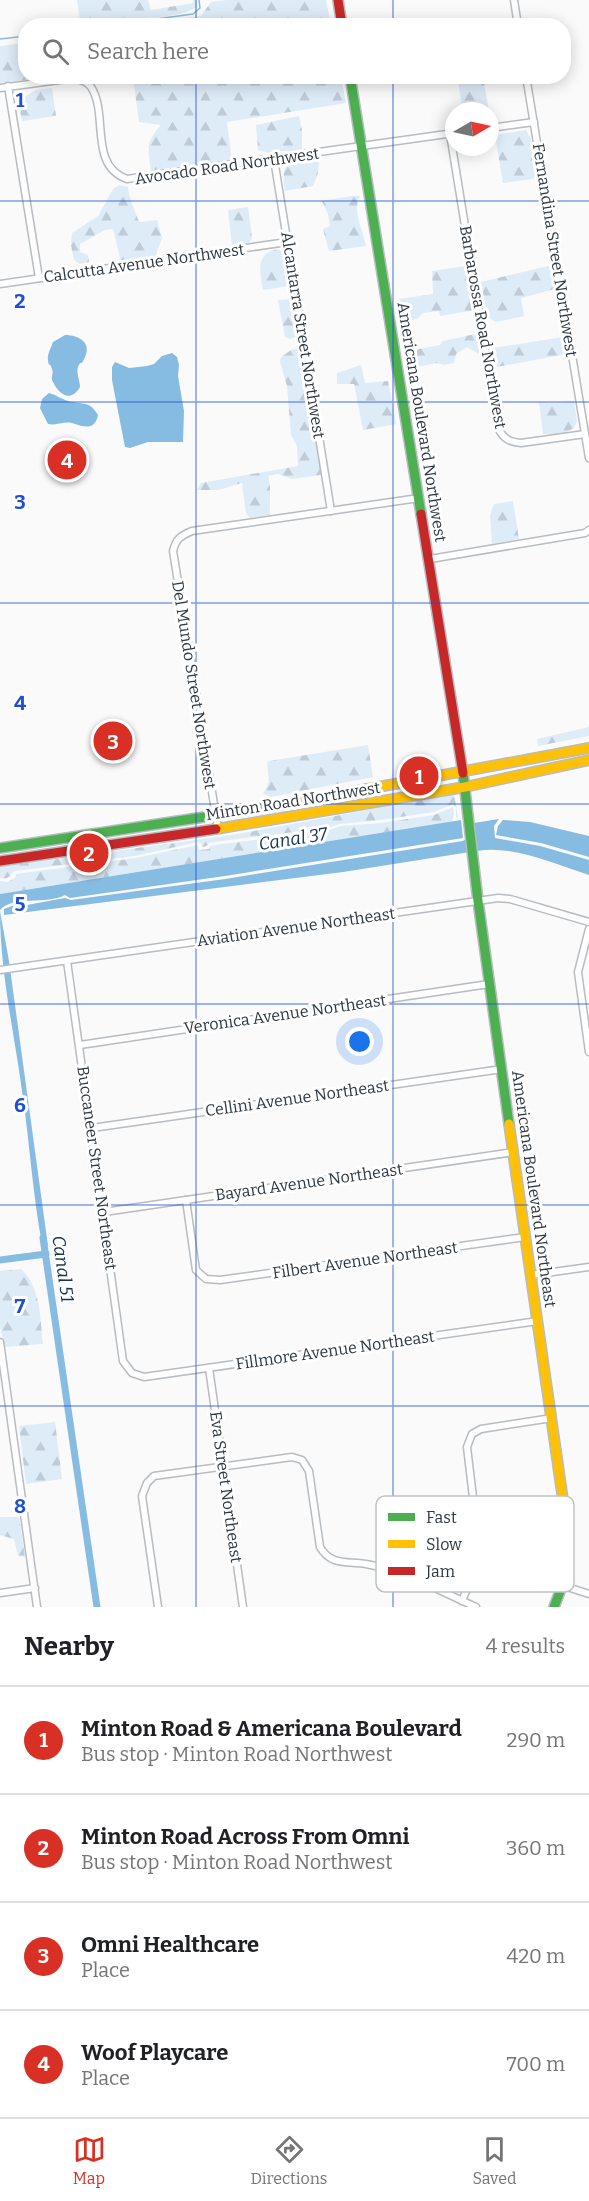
<!DOCTYPE html>
<meta charset="utf-8">
<style>
:root{--surface:#fff;--page:#f2f2f2;--text:#202124;--muted:#757577;--line:#e0e0e0;--accent:#d93025}
body{margin:0;font-family:Bitter,serif;background:var(--page);color:var(--text)}
.compass{position:absolute;left:445px;top:102px;width:54px;height:54px;border-radius:50%;background:var(--surface);box-shadow:0 3px 15px #0003;rotate:81deg}
.you{position:absolute;left:360px;top:1042px;width:21px;height:21px;margin:-15px;border:4px solid #fff;border-radius:50%;background:#1a73e8;box-shadow:0 0 0 9px #1a73e833}
.badge{display:grid;place-items:center;width:39px;height:39px;border-radius:50%;background:var(--accent);color:#fff;font-size:20px;font-weight:700}
.pin{position:absolute;translate:-50% -50%;border:3px solid #fff;box-shadow:0 2px 6px #0006}
.list{margin:0;padding:0;list-style:none}
h2{display:flex;justify-content:space-between;align-items:center;height:78px;margin:0;padding:0 24px;font-size:26px}
h2 small{font-size:20px;font-weight:400;color:var(--muted)}
.list li{display:grid;grid-template-columns:39px 1fr auto;gap:18px;align-items:center;box-sizing:border-box;height:108px;padding:0 24px;border-top:2px solid var(--line)}
.list b{display:block;font-size:22px;white-space:nowrap}
.list p{margin:0;font-size:20px;white-space:nowrap;color:var(--muted)}
.list em{font-size:20px;font-style:normal;color:var(--muted)}
.icon{flex:none;width:33px;height:33px;fill:none;stroke:currentColor;stroke-width:2;stroke-linecap:round;stroke-linejoin:round}
.map{position:relative;flex:none;width:589px;height:1607px;overflow:hidden}
.search{position:absolute;background:var(--surface);box-shadow:0 3px 15px #0003;left:18px;right:18px;top:18px;height:66px;display:flex;align-items:center;gap:15px;box-sizing:border-box;padding:0 21px;border-radius:24px;color:var(--muted);font-size:22px}
.sheet{height:510px;background:var(--surface)}
nav{display:flex;justify-content:space-around;align-items:center;box-sizing:border-box;height:84px;border-top:2px solid var(--line);background:var(--surface);font-size:16px;color:var(--muted)}
nav a{display:grid;justify-items:center;gap:3px}
nav .on{color:var(--accent)}
.map>svg:first-child{display:block}
</style>
<div class="map">
<svg width="589" height="1607" viewBox="0 0 589 1607">
<defs>
<pattern id="forest-firs" width="22" height="20" patternUnits="userSpaceOnUse" patternTransform="scale(1.5)"><rect width="22" height="20" fill="#deecf8"/><path d="M5 1l3.5 6h-7zM16 11l3.5 6h-7z" fill="#bfcbd6"/></pattern>
</defs>
<rect width="100%" height="100%" fill="#fafafa"/>
<!-- forest -->
<g fill="url(#forest-firs)">
<path d="M77,0H148L151,10L193,3V0H197V7C179,18 153,17 133,19C103,22 74,26 44,25L80,20Z"/>
<path d="M227,0H326L331,25H137L201,16L211,2Z"/>
<path d="M25,43L26,76L31,77L26,80L0,83V46Z"/>
<path d="M133,77H341L346,103L227,122L232,162L151,172C148,149 145,143 161,125L139,122Z"/>
<path d="M464,77H483L489,111H463L458,82Z"/>
<path d="M52,88L56,116L22,121L18,101L36,90Z"/>
<path d="M299,116L302,130V151H280L276,155L258,150L256,125Z"/>
<path d="M526,130L531,139L538,173L533,179L503,183L495,135Z"/>
<path d="M315,159L319,163L318,173L313,186L285,191C280,160 288,164 315,159Z"/>
<path d="M119,185L128,187C129,200 135,210 139,222L157,220L162,238L155,257L121,262L113,229L105,230L80,244V252L88,255L89,262L80,264L74,260L71,245L72,233L98,216L113,189Z"/>
<path d="M352,196H360C352,210 363,230 366,246L329,251L323,229L330,226L328,214L322,201Z"/>
<path d="M248,207L252,237L249,244L232,246L228,210Z"/>
<path d="M279,249L283,255L289,286L263,290C260,272 254,253 279,249Z"/>
<path d="M552,265L555,289L521,298L524,316L496,322L487,317L481,282Z"/>
<path d="M465,266L471,281L475,310L440,316L439,311L423,313L417,319L402,321L399,299L433,294L432,271Z"/>
<path d="M290,299L293,302L297,336L291,339L285,337L278,300Z"/>
<path d="M475,334L480,345L479,354L467,347L456,354L454,363L444,365L437,363L411,368L408,351L440,345L443,341Z"/>
<path d="M563,337L566,354L497,367L493,348Z"/>
<path d="M298,348L302,350L321,475L292,479L278,474L268,476C272,488 269,502 270,515L250,518L246,513L242,483L218,490H197L201,483L298,466L297,446L291,435L287,386L280,362L281,357L291,350Z"/>
<path d="M361,365L365,383L388,381L396,424L363,430L354,384H337V373Z"/>
<path d="M574,401L577,421L574,428L562,434H543L539,402L555,403Z"/>
<path d="M513,501L519,539L492,544L490,515L494,504Z"/>
<path d="M589,727V736L538,746L537,739Z"/>
<path d="M368,745L373,777L271,797L263,794L269,782L267,763L269,761Z"/>
<path d="M454,794L458,817L456,818V807L453,804L434,812L381,820L340,824L327,828L221,841L209,843L207,846L202,847L201,843L198,842L135,856L15,871C9,875 10,880 0,878V867L238,834Z"/>
<path d="M453,807L454,814L452,822L0,894V881L7,882L15,878L16,874L135,858L198,845L199,850L209,849L210,846L222,844L327,831L340,826L381,823L434,815Z"/>
<path d="M21,1269C41,1287 40,1318 43,1344L5,1347L0,1327V1271Z"/>
<path d="M55,1422L62,1479L26,1484L19,1426Z"/>
<path d="M0,1517H19L25,1557L18,1556L14,1539L0,1535Z"/>
</g>
<!-- water -->
<g fill="#87bce2">
<path d="M65,335C79,335 93,343 84,359C80,368 82,358 78,367C76,372 80,381 80,387C71,402 60,396 53,382C50,377 54,374 52,369C49,360 49,369 48,360C47,354 51,348 53,342Z"/>
<path d="M172,353L177,357L179,365L178,376L184,411L183,442H148L130,448L125,447L112,380V367L115,362L129,368L147,366L154,364L162,356Z"/>
<path d="M49,393C57,395 64,401 73,402C86,405 89,401 98,415C95,431 84,427 72,423C64,421 55,426 48,424L40,408L42,399Z"/>
<path d="M499,819L494,826L495,838L540,846L589,860V875C555,864 514,845 477,851L474,823Z"/>
<path d="M461,820L463,838L225,876L70,898L65,895C46,905 13,895 0,910V894Z"/>
<path d="M503,820L530,822L589,836V857L541,843L496,835L498,826Z"/>
<path d="M464,824H467L470,852L343,872L4,915V909L20,903L27,905L65,898L71,900L225,879L463,841L466,839Z"/>
<path d="M0,911L9,961L48,1246L42,1244C33,1196 30,1147 23,1098C15,1036 0,974 0,911Z"/>
</g>
<g fill="none" stroke-linecap="round" stroke-linejoin="round">
<!-- stream -->
<g stroke="#87bce2" stroke-width="1.5">
<path d="M105,26L193,14L200,8L199,0"/>
<path d="M0,39L26,36"/>
</g>
<!-- canal -->
<g stroke="#87bce2" stroke-width="7">
<path d="M43,1238L97,1607"/>
<path d="M0,1260L46,1254"/>
</g>
<!-- street casing -->
<g stroke="#b7bcc0" stroke-width="9">
<g id="street">
<path d="M514,0L518,26"/>
<path d="M526,76L589,458"/>
<path d="M8,86L39,278"/>
<path d="M0,88L74,78C81,80 87,81 91,87C109,114 88,165 127,179L454,133"/>
<path d="M490,128L534,122"/>
<path d="M450,134L498,428C504,439 509,442 521,443L585,434"/>
<path d="M274,159L331,511"/>
<path d="M0,284L287,242"/>
<path d="M430,559L585,533L589,530"/>
<path d="M218,829L173,551C176,539 180,536 192,531L419,498"/>
<path d="M589,929L578,972L589,1052"/>
<path d="M67,961L123,1361L132,1373L144,1377L538,1321"/>
<path d="M0,970L498,898L510,899L589,922"/>
<path d="M80,1045L489,984"/>
<path d="M92,1128L502,1069"/>
<path d="M186,1200L196,1270L206,1279L220,1280L525,1237"/>
<path d="M104,1212L514,1152"/>
<path d="M531,1275L589,1267"/>
<path d="M0,1342L37,1607"/>
<path d="M209,1368L243,1607"/>
<path d="M564,1586L589,1594"/>
<path d="M0,1593L35,1588"/>
<path d="M462,1601L480,1556L467,1447L472,1434L481,1429L552,1418"/>
<path d="M158,1607L142,1496L147,1483L154,1476L292,1457L302,1460L309,1471L320,1547C331,1566 347,1561 366,1564C402,1570 442,1592 476,1607"/>
</g>
</g>
<!-- fast casing -->
<g stroke="#b7bcc0" stroke-width="12">
<g id="fast">
<path d="M350,76L421,514"/>
<path d="M463,773L478,901L509,1124"/>
<path d="M0,848L270,807"/>
<path d="M554,1607C570,1571 569,1538 563,1500"/>
</g>
</g>
<!-- slow casing -->
<g stroke="#b7bcc0" stroke-width="12">
<g id="slow">
<path d="M270,807L589,748"/>
<path d="M216,829L465,787L589,760"/>
<path d="M509,1124L563,1500"/>
</g>
</g>
<!-- jam casing -->
<g stroke="#b7bcc0" stroke-width="12">
<g id="jam">
<path d="M338,0L342,26"/>
<path d="M421,514L463,773"/>
<path d="M0,861L216,829"/>
</g>
</g>
<!-- street -->
<use href="#street" stroke="#fefefe" stroke-width="6"/>
<!-- fast -->
<use href="#fast" stroke="#4caf50" stroke-width="9"/>
<!-- slow -->
<use href="#slow" stroke="#ffc107" stroke-width="9"/>
<!-- jam -->
<use href="#jam" stroke="#c62828" stroke-width="9"/>
</g>
<!-- grid -->
<path fill="none" stroke="#1d4ed8" stroke-width="1.5" stroke-opacity="0.55" d="M196,0V26M393,0V26M196,76V1607M393,76V1607M0,201H589M0,402H589M0,603H589M0,804H589M0,1004H589M0,1205H589M0,1406H589"/>
<g text-anchor="middle" dominant-baseline="central" stroke-width="6" stroke-linejoin="round" paint-order="stroke">
<!-- street labels -->
<g font-size="16" fill="#2c373f" stroke="#fff">
<text transform="translate(227 166) rotate(-8)">Avocado Road Northwest</text>
<text transform="translate(555 250) rotate(81)">Fernandina Street Northwest</text>
<text transform="translate(144 263) rotate(-8)">Calcutta Avenue Northwest</text>
<text transform="translate(483 327) rotate(80)">Barbarossa Road Northwest</text>
<text transform="translate(303 335) rotate(81)">Alcantarra Street Northwest</text>
<text transform="translate(422 422) rotate(81)">Americana Boulevard Northwest</text>
<text transform="translate(194 685) rotate(81)">Del Mundo Street Northwest</text>
<text transform="translate(293 801) rotate(-9)">Minton Road Northwest</text>
<text transform="translate(296 927) rotate(-8)">Aviation Avenue Northeast</text>
<text transform="translate(285 1014) rotate(-8)">Veronica Avenue Northeast</text>
<text transform="translate(297 1098) rotate(-8)">Cellini Avenue Northeast</text>
<text transform="translate(97 1168) rotate(82)">Buccaneer Street Northeast</text>
<text transform="translate(309 1182) rotate(-8)">Bayard Avenue Northeast</text>
<text transform="translate(534 1189) rotate(82)">Americana Boulevard Northeast</text>
<text transform="translate(365 1260) rotate(-8)">Filbert Avenue Northeast</text>
<text transform="translate(335 1350) rotate(-8)">Fillmore Avenue Northeast</text>
<text transform="translate(226 1487) rotate(82)">Eva Street Northeast</text>
</g>
<!-- water labels -->
<g font-size="18" font-style="italic" fill="#15354c" stroke="#fff">
<text transform="translate(293 839) rotate(-9)">Canal 37</text>
<text transform="translate(63 1269) rotate(82)">Canal 51</text>
</g>
</g>
<!-- legend -->
<rect x="376" y="1496" width="198" height="96" rx="9" fill="#fff" stroke="#c0c3c5" stroke-width="1.5"/>
<rect x="388" y="1513" width="27" height="8" fill="#4caf50"/>
<rect x="388" y="1540" width="27" height="8" fill="#ffc107"/>
<rect x="388" y="1567" width="27" height="8" fill="#c62828"/>
<g font-size="16" fill="#2c373f">
<text x="426" y="1523">Fast</text>
<text x="426" y="1550">Slow</text>
<text x="426" y="1577">Jam</text>
</g>
<g font-size="20" text-anchor="middle" font-weight="bold" fill="#1d4ed8" stroke="#fff" stroke-width="6" stroke-linejoin="round" paint-order="stroke">
<text x="20" y="107">1</text>
<text x="20" y="308">2</text>
<text x="20" y="509">3</text>
<text x="20" y="710">4</text>
<text x="20" y="911">5</text>
<text x="20" y="1112">6</text>
<text x="20" y="1313">7</text>
<text x="20" y="1513">8</text>
</g>
</svg>
<svg class="compass" viewBox="-18 -18 36 36"><path d="M0-13l5 13h-10z" fill="#e53935"/><path d="M0 13l5-13h-10z" fill="#757577"/></svg>
<div class="you"></div>
<div class="pin badge" style="left:419px;top:776px">1</div>
<div class="pin badge" style="left:89px;top:853px">2</div>
<div class="pin badge" style="left:113px;top:741px">3</div>
<div class="pin badge" style="left:67px;top:460px">4</div>
<div class="search"><svg class="icon" aria-label="search" viewBox="0 0 24 24"><circle cx="10" cy="10" r="6"/><path d="M15 15l6 6"/></svg>Search here</div>
</div>
<section class="sheet">
<h2>Nearby<small>4 results</small></h2>
<ul class="list">
<li><span class="badge">1</span><div><b>Minton Road &amp; Americana Boulevard</b><p>Bus stop · Minton Road Northwest</p></div><em>290 m</em></li>
<li><span class="badge">2</span><div><b>Minton Road Across From Omni</b><p>Bus stop · Minton Road Northwest</p></div><em>360 m</em></li>
<li><span class="badge">3</span><div><b>Omni Healthcare</b><p>Place</p></div><em>420 m</em></li>
<li><span class="badge">4</span><div><b>Woof Playcare</b><p>Place</p></div><em>700 m</em></li>
</ul>
</section>
<nav>
<a class="on"><svg class="icon" aria-label="map" viewBox="0 0 24 24"><path d="M3 6l6-2 6 2 6-2v14l-6 2-6-2-6 2zM9 4v14M15 6v14"/></svg>Map</a>
<a><svg class="icon" aria-label="directions" viewBox="0 0 24 24"><path d="M12 3l9 9-9 9-9-9zM9 14v-3h6M13 9l2 2-2 2"/></svg>Directions</a>
<a><svg class="icon" aria-label="saved" viewBox="0 0 24 24"><path d="M7 4h10v16l-5-4-5 4z"/></svg>Saved</a>
</nav>
